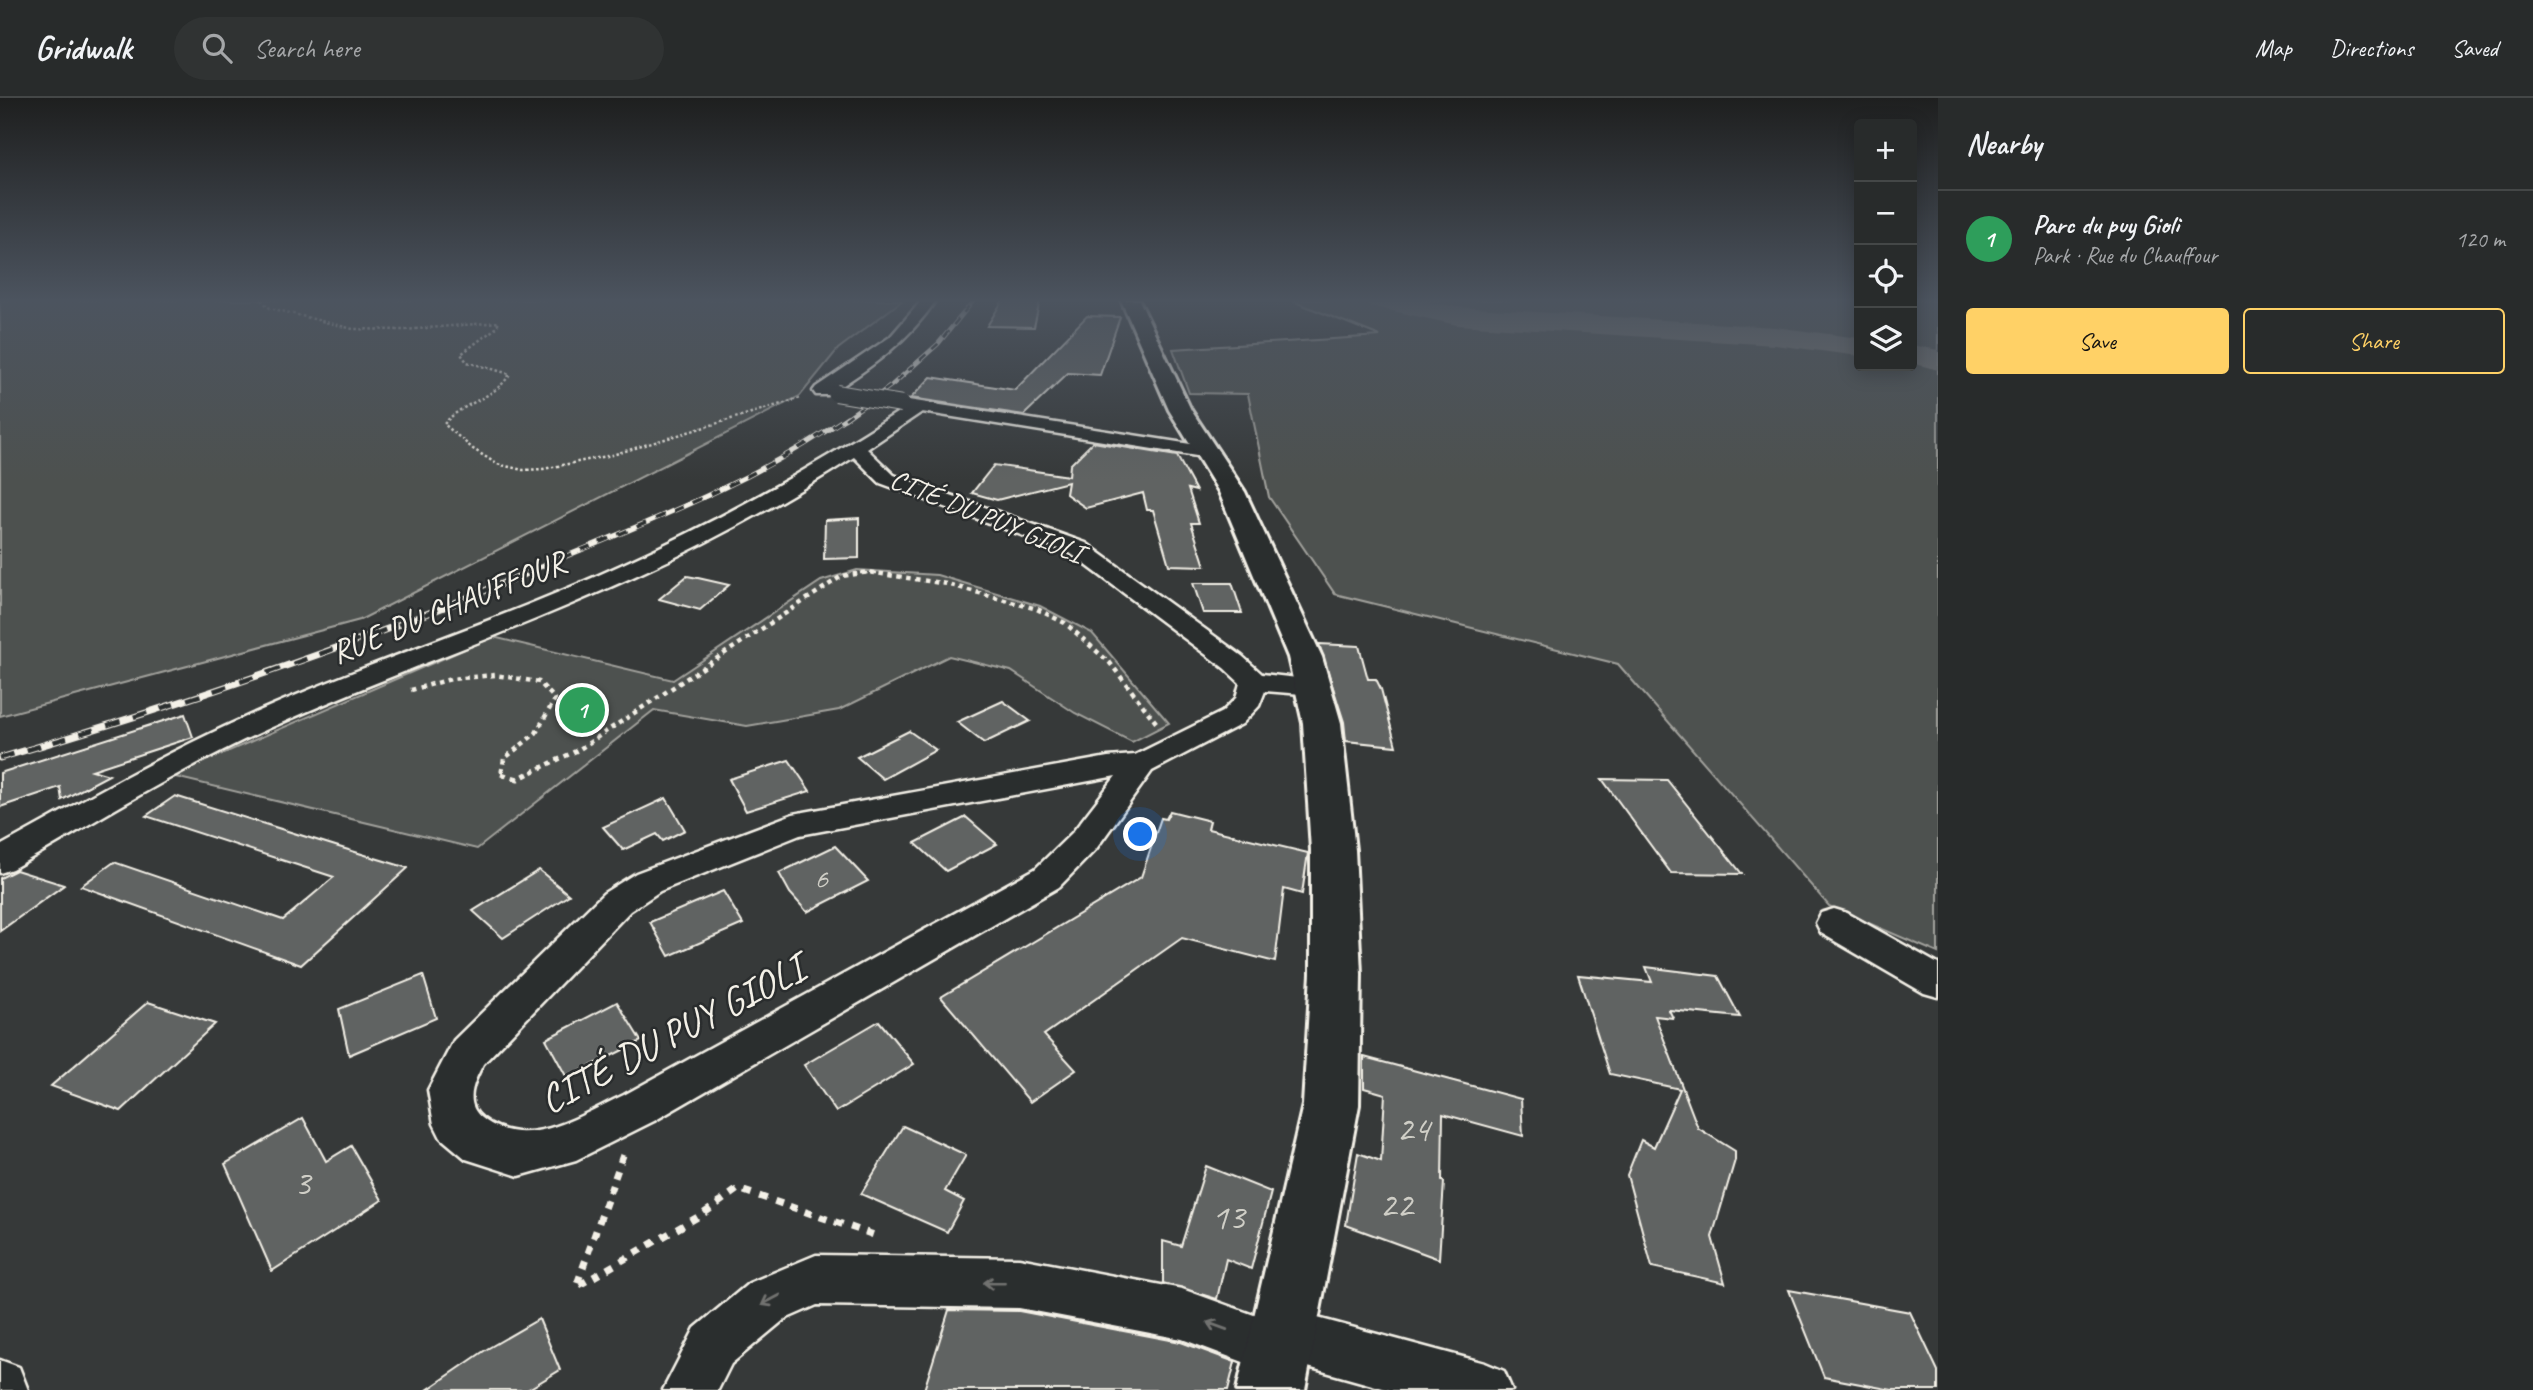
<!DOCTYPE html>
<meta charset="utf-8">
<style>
:root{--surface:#282b2b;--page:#303333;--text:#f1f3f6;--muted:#a5a7a9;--line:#444747;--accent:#ffd166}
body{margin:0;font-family:Caveat,sans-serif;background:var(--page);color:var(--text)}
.controls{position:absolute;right:21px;top:21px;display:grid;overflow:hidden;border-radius:7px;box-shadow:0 4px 18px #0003}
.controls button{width:63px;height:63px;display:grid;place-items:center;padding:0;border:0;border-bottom:2px solid var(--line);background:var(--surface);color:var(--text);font:35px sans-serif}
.you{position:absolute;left:1141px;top:737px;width:24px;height:24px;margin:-18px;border:5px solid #fff;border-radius:50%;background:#1a73e8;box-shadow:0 0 0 10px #1a73e833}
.badge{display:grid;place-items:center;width:46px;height:46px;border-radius:50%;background:var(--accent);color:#fff;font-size:23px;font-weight:700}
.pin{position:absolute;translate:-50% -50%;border:4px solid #fff;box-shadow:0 2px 7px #0006}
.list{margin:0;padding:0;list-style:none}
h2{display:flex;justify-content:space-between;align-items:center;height:91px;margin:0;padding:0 28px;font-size:30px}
h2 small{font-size:23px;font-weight:400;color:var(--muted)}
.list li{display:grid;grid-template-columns:46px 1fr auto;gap:21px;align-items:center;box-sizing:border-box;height:98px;padding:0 28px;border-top:2px solid var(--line)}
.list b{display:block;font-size:26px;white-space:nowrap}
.list p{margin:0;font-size:23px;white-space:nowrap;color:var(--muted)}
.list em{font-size:23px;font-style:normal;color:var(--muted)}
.actions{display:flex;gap:14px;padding:21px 28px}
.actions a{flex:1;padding:16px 0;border:2px solid var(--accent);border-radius:7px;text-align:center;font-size:24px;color:var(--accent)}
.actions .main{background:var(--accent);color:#111}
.icon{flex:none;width:38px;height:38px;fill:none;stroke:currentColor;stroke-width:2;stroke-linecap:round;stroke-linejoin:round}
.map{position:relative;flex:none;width:1938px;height:1292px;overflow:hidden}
header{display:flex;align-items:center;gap:42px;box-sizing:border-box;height:98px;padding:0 35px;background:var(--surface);border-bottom:2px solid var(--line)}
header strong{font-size:33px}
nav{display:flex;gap:38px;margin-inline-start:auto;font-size:24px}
.search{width:490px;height:63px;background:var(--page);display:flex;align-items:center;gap:18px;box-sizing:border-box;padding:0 24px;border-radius:38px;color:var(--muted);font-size:26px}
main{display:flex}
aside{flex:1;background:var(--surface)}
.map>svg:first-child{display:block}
</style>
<header>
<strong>Gridwalk</strong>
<div class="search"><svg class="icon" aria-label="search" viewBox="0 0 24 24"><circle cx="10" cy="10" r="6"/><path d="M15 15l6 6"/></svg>Search here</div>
<nav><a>Map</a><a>Directions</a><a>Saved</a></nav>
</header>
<main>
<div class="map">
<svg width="1938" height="1292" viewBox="0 0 1938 1292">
<rect width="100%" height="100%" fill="#363939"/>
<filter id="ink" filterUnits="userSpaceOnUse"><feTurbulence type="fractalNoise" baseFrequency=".0143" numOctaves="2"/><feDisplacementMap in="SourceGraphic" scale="14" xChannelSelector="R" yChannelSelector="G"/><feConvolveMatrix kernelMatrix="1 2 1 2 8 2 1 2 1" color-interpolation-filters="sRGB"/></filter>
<g filter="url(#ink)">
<!-- green -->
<g fill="#4e514f" stroke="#a1a19c" stroke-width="2">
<path d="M0,202H903L838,251L800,298L360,522L0,618Z"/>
<path d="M1290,202H1859V268H1912V202H1938V855L1829,808L1618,566L1335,496L1269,399L1248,296L1189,295L1173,251L1380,238Z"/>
<path d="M857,472L937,477L1040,508L1092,535L1169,625L1132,644L1075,615L1011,573L949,558L839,612L747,628L654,612L477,751L171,678L493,539L673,582L821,483Z"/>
</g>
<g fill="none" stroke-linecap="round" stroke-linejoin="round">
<!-- river -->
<g fill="#757572" fill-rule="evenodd">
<path d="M1367,202H1418L1457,209L1775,229L1859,240V258L1775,247L1457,227L1370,208Z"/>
<path d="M1912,247L1938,252V272L1912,265Z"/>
</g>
</g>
<!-- building -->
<g fill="#616362" stroke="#f4f1e8" stroke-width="2">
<path d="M1003,202H1040L1034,229L987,228Z"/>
<path d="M1087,218L1120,219L1100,277L1068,275L1024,317L911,300L931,279L1015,292Z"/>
<path d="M1093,344L1177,358L1196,393L1188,391L1199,425H1191L1205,468L1169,467L1153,412H1147L1143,395L1086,410L1066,396L1068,384L997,402L972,395L994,367L1069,378L1070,367Z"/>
<path d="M859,420V460L824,461L825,422Z"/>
<path d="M687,478L698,480L729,487L700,512L659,501Z"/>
<path d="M1193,485H1232L1242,515H1203Z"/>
<path d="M1319,546L1359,548L1368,581H1376L1381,591L1396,648L1346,643L1344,624Z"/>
<path d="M1003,603L1030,623L984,645L957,624Z"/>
<path d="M185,616L193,639L92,672L109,677L62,702L60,689L0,709V675Z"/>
<path d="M909,633L936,652L883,681L857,659Z"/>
<path d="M789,662L810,693L746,713L729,681Z"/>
<path d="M1602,681L1667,682L1742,776L1671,775Z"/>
<path d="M175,698L342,750L408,770L301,867L81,788L114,764L283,822L334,779L146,718Z"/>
<path d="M666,700L685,732L663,743L657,736L623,752L603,729Z"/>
<path d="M1170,713L1210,723L1208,731L1308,755L1302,796L1284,791L1275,864L1182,840L1044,937L1076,972L1030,1004L941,899L1141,779L1161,720L1166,721Z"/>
<path d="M966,719L997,746L946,773L915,745Z"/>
<path d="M835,748L868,783L807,814L790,795L779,775Z"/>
<path d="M16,772L64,787L0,833V780Z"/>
<path d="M539,772L569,797L503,840L473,813Z"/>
<path d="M723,793L743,826L669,858L650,824Z"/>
<path d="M1646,869L1718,878L1740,919L1669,912L1673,920L1655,918L1698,1030L1735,1053V1062L1712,1139L1725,1185L1652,1169L1627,1077L1641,1042L1654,1049L1680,991L1610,976L1578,877L1652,884Z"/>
<path d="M423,877L436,920L349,957L339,911Z"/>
<path d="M148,904L215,926L121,1013L51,988Z"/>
<path d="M617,904L641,943L567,980L546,941Z"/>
<path d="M879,923L914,966L836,1014L804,967Z"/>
<path d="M1364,959L1521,1001L1523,1038L1443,1016L1442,1083L1444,1084L1439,1161L1346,1127L1358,1055L1381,1063L1385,996L1364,990Z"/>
<path d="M303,1020L326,1063L351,1048L382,1102L272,1173L225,1066Z"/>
<path d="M903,1028L966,1057L945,1093L964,1103L947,1134L861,1096Z"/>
<path d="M1206,1068L1271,1094L1251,1171L1226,1161L1217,1201L1163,1185V1143L1181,1148Z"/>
<path d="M1789,1192L1910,1214L1938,1273V1292H1892L1824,1279Z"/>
<path d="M949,1212L1019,1213L1181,1244L1235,1264L1228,1292H924Z"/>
<path d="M539,1221L560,1272L527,1292H427L487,1251Z"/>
</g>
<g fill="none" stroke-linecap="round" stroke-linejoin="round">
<!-- street casing -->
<g stroke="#f4f1e8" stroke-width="5">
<g id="street">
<path d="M922,202H936C908,244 870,270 828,297H816L813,293L816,289L890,239Z"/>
<path d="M902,301L1216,350L1219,354L1209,360L922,314L867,351L894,377L1086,445L1242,558L1262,576L1324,583L1328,589L1324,595L1314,597L1265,593L1259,608L1242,626L1152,673L1096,751L1059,789L654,1023L576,1062L519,1078L466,1061L441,1040L434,1026L428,992L454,942L604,795L636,775L793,716L1108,659L1135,657L1222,614L1236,600L1240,585L1224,570L1070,455L880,385L854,359C784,404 710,444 635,478C516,533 392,575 272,629C182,669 98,722 12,771L0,775V748C82,703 163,656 248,618C371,563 499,523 621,467C719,423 812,370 903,311L893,306ZM1116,678L1072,735L1035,771L624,997C580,1017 526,1055 482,1020C463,1005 474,983 483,966L630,813L660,793L800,737Z"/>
<path d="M1834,811L1847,815L1938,866V899L1924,895L1821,835L1816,825L1821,815Z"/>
<path d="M816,1157L1019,1160L1182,1191L1265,1221L1284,1211L1485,1265L1504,1273L1512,1292H1390L1301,1267L1299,1270L1281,1278L1182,1241L1019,1210L817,1207L785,1221L731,1266L718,1292H663L695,1230L749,1185Z"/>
<path d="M0,1262L19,1269L28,1292H0Z"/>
</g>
</g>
<!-- secondary casing -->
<g stroke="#f4f1e8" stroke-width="6">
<path id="secondary" d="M1121,202H1139L1191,312L1245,394L1322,559L1341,625L1355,752L1361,876L1359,1007L1305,1292H1237L1303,1007L1311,876V752L1303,625L1288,559L1219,394L1169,312Z"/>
</g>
<!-- path-far3 -->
<g stroke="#f4f1e8" stroke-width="2.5" stroke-dasharray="2.5 2.5" stroke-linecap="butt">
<path d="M261,202L270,210L353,231L404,232L499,224L496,230L461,256L467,264L510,276C494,302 463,303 444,326L473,351L497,366L523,372L543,371L612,357L801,300"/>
<path d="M860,475H877"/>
</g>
<!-- path-far2 -->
<g stroke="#f4f1e8" stroke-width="4.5" stroke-dasharray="4.5 4.5" stroke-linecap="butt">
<path d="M411,592L451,581L495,577L539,584L555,601L536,635L504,661L501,677L506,678"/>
<path d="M524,678L578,652L842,478L869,474L947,486L1037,511L1065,525L1110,565L1158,627"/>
</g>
<!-- path-far1 -->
<path stroke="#f4f1e8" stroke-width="5" stroke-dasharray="6 6" stroke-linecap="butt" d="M501,676L518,681L527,676"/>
<!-- path -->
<path stroke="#f4f1e8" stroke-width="7" stroke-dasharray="8 8" stroke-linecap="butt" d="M623,1057L576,1189L703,1116L738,1091L874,1137L875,1141"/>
<!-- street -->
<use href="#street" fill="#2a2d2e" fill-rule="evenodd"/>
<!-- secondary -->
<use href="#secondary" fill="#2a2d2e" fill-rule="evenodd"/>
<!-- rail-far2 casing -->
<g stroke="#f4f1e8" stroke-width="4.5">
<path id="rail-far2" d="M845,321L892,287L938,246L974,202"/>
</g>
<!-- rail-far1 casing -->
<g stroke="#f4f1e8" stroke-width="5">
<path id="rail-far1" d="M526,475C634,429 750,387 847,319"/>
</g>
<!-- rail casing -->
<g stroke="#f4f1e8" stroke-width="7">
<path id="rail" d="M0,660C179,607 358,547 530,474"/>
</g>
<!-- rail-far2 -->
<use href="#rail-far2" stroke="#2a2d2e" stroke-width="2.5" stroke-dasharray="8" stroke-linecap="butt"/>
<!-- rail-far1 -->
<use href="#rail-far1" stroke="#2a2d2e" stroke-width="3.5" stroke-dasharray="10" stroke-linecap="butt"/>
<!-- rail -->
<use href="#rail" stroke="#2a2d2e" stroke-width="4.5" stroke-dasharray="14" stroke-linecap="butt"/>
<!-- street-bridge casing -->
<g stroke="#f4f1e8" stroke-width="18" stroke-linecap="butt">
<path id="street-bridge" d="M836,295L902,306"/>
</g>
<!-- street-bridge -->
<use href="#street-bridge" stroke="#2a2d2e" stroke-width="16"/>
</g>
<!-- one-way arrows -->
<defs><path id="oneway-shaft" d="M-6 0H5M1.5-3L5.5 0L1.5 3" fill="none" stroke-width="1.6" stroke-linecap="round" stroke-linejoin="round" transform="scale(1.75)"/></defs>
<g stroke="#71726f">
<use href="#oneway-shaft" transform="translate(994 1185) rotate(-179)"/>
<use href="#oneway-shaft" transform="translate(771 1202) rotate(152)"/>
<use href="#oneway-shaft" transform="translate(1217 1228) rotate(-160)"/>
</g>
</g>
<!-- sky -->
<linearGradient id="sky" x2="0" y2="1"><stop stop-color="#1e1f1f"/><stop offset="0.53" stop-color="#4c545f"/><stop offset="1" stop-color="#4c545f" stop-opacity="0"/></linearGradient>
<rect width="1938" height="382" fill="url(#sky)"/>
<g text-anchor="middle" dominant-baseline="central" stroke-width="5" stroke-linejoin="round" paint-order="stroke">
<!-- far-street labels -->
<g font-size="28" fill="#f4f1e8" stroke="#2a2d2e">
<text transform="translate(987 418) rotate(22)">CITÉ DU PUY GIOLI</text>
</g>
<!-- number labels -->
<g font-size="30" fill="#cfcec6">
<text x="821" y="780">6</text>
</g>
<!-- street labels -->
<g font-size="33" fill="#f4f1e8" stroke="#2a2d2e">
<text transform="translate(448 509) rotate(-22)">RUE DU CHAUFFOUR</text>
</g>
<!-- near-number labels -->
<g font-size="37" fill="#cfcec6">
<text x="1413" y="1030">24</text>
<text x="302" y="1084">3</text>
<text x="1396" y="1106">22</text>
<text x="1228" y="1118">13</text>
</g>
<!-- near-street labels -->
<g font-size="40" fill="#f4f1e8" stroke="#2a2d2e">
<text transform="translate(672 936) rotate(-28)">CITÉ DU PUY GIOLI</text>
</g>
</g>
</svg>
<div class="controls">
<button>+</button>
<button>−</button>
<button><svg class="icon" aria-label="locate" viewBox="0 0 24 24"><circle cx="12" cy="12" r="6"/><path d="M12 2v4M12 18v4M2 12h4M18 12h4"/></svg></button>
<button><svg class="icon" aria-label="layers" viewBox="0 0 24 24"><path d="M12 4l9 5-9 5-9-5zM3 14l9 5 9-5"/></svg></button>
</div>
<div class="you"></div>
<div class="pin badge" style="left:582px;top:612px;background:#2e9e5b">1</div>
</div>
<aside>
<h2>Nearby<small></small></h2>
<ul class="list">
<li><span class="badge" style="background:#2e9e5b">1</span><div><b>Parc du puy Gioli</b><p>Park · Rue du Chauffour</p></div><em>120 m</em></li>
</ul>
<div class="actions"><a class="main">Save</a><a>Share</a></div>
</aside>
</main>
